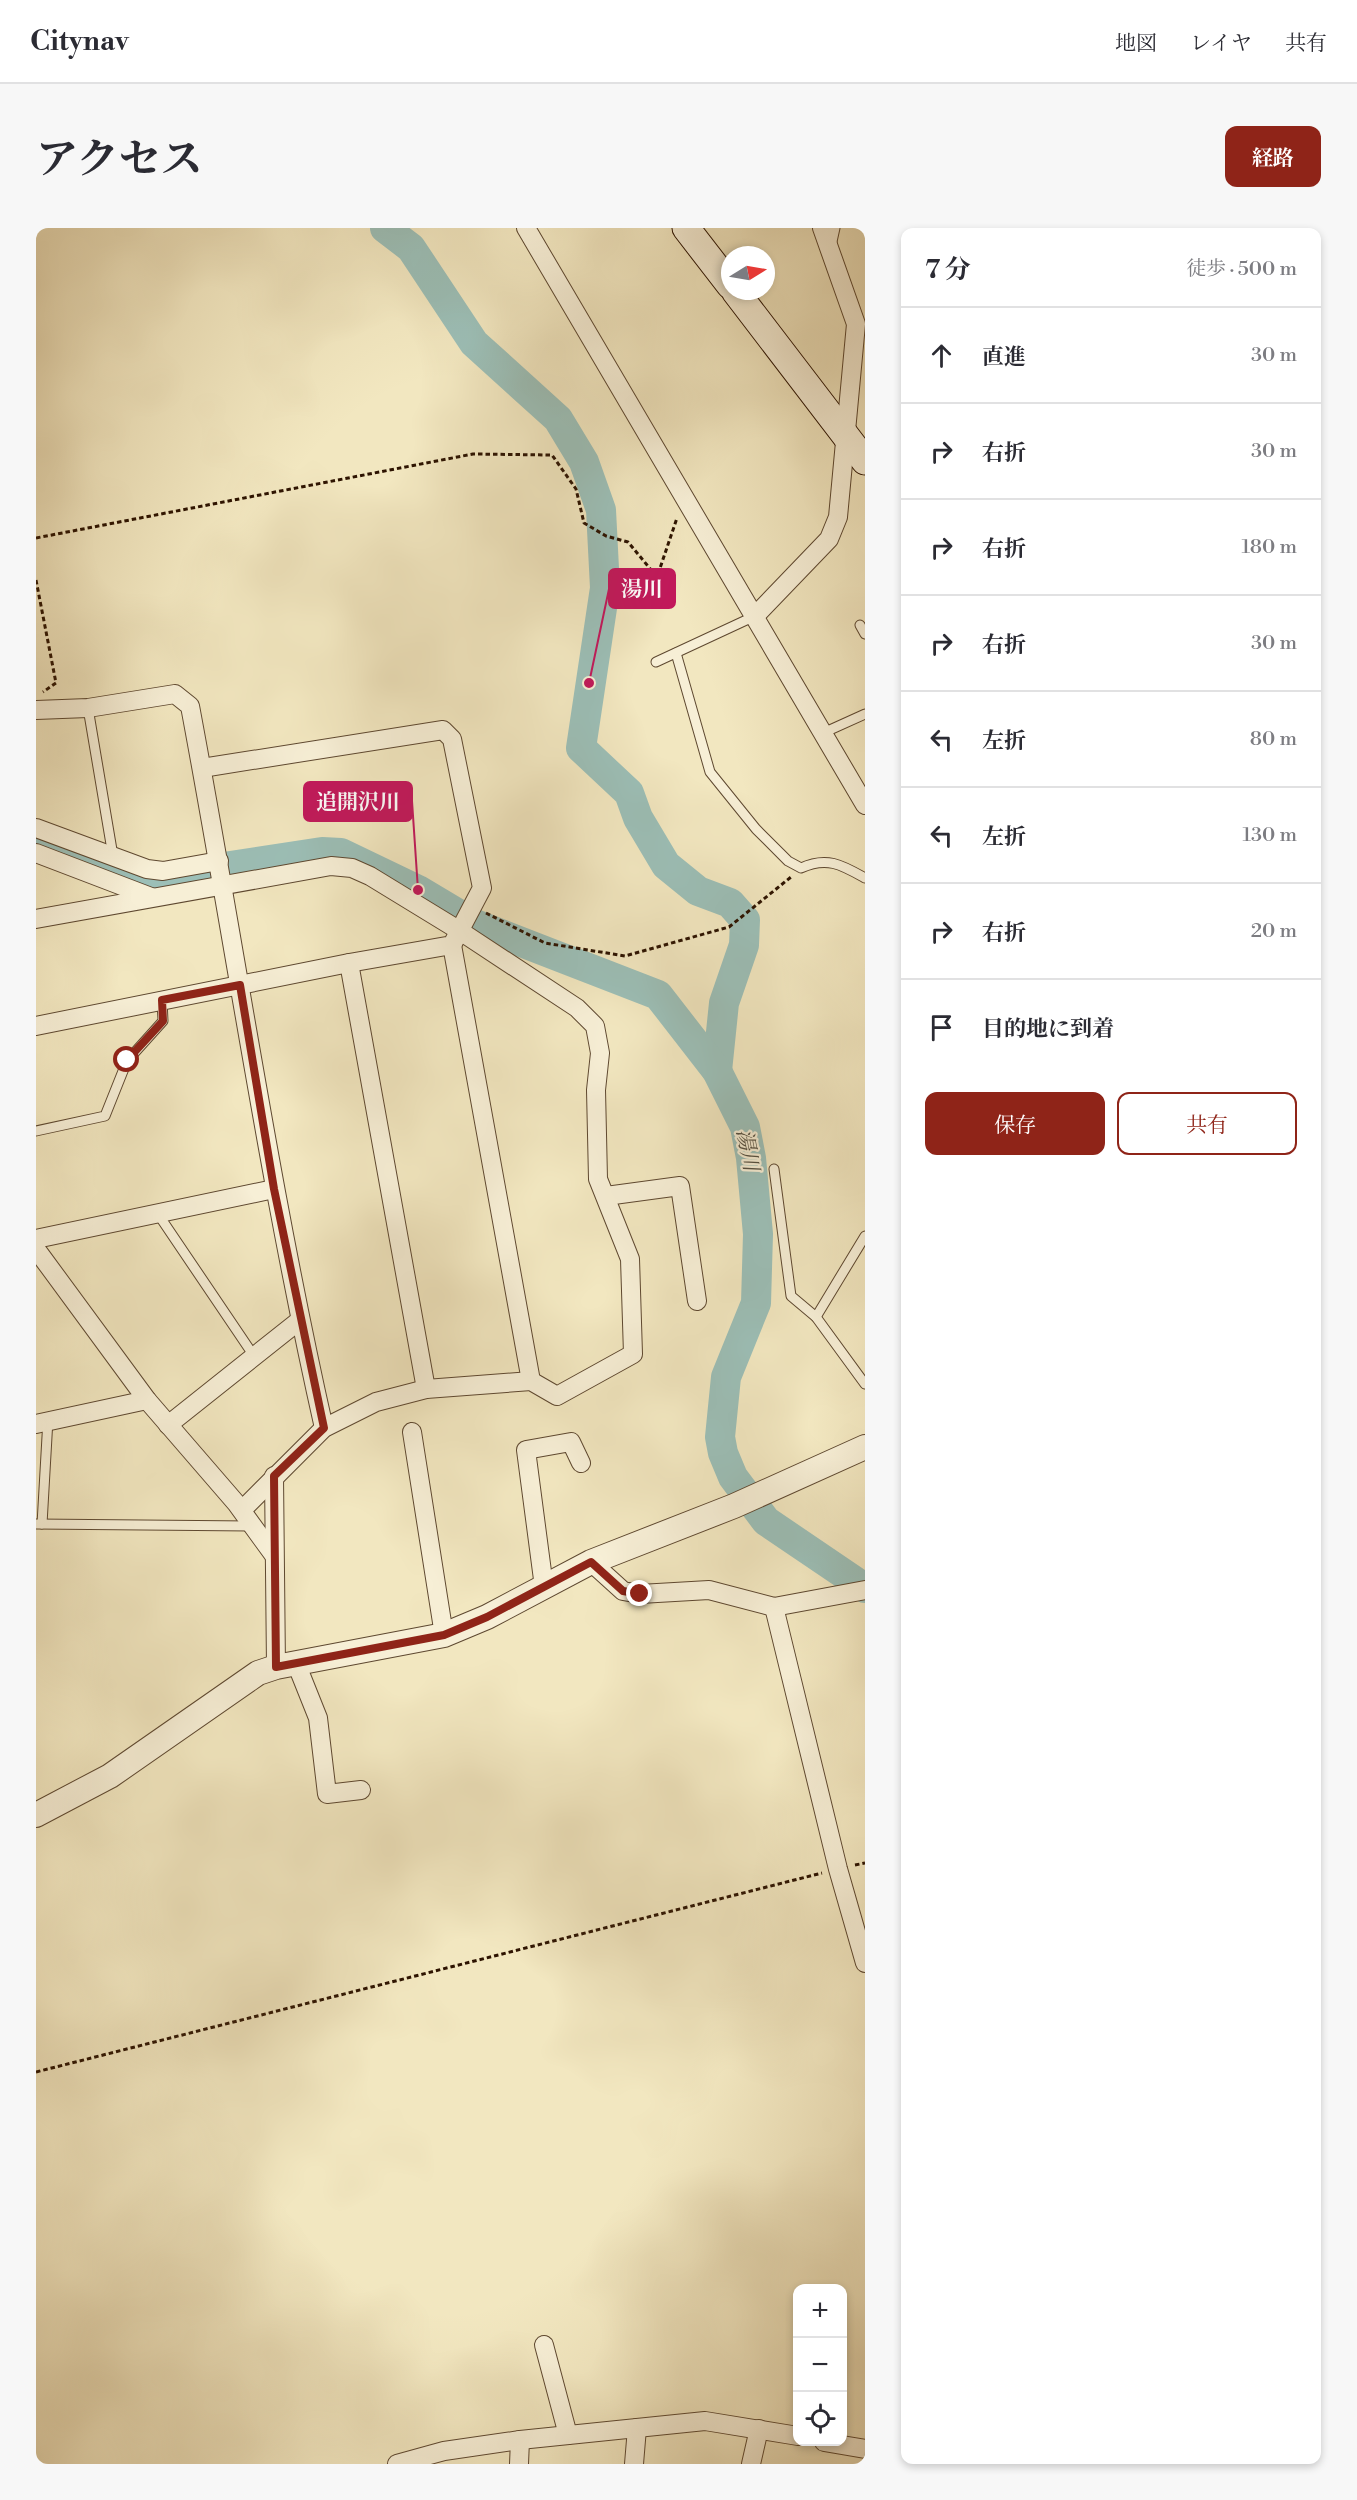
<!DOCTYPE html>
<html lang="ja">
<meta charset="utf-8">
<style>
:root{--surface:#fff;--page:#f7f7f7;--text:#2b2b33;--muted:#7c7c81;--line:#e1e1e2;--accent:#8f2418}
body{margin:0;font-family:"Libre Bodoni","Noto Serif JP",serif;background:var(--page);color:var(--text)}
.controls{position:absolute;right:18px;bottom:18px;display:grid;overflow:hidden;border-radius:12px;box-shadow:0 3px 9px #0003}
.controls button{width:54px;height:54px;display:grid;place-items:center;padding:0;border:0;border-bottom:2px solid var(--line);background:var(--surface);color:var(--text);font:30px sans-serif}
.compass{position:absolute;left:685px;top:18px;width:54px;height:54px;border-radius:50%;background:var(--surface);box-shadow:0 3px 9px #0003;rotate:79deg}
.stop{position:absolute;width:18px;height:18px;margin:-14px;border:4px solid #8f2418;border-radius:50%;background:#fff}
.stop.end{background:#8f2418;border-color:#fff;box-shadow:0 2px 6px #0008}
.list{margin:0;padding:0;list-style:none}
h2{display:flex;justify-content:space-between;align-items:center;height:78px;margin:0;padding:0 24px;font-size:26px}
h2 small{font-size:20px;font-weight:400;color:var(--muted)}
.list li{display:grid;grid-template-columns:39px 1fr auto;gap:18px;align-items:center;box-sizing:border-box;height:96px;padding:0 24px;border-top:2px solid var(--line)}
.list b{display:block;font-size:22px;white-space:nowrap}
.list em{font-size:20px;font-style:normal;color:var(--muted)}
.actions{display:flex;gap:12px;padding:18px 24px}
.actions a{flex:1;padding:14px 0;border:2px solid var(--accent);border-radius:12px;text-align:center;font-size:21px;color:var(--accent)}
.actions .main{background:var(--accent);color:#fff}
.icon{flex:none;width:33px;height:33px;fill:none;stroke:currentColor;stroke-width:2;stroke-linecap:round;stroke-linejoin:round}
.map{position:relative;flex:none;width:829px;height:2236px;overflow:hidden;border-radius:12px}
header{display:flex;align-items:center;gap:36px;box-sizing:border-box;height:84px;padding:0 30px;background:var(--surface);border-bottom:2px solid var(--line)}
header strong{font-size:28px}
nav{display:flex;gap:33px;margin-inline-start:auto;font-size:21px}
.intro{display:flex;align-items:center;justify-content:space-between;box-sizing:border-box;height:144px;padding:0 36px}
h1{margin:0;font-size:42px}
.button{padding:15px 27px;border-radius:12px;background:var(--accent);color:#fff;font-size:21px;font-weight:700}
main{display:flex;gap:36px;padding:0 36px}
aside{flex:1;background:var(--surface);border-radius:12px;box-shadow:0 3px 9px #0003}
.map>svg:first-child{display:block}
</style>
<header>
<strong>Citynav</strong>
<nav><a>地図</a><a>レイヤ</a><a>共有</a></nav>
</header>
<div class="intro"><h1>アクセス</h1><a class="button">経路</a></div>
<main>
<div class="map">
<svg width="829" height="2236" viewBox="0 0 829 2236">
<rect width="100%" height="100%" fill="#f2e7c0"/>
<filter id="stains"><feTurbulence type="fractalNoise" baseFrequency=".00333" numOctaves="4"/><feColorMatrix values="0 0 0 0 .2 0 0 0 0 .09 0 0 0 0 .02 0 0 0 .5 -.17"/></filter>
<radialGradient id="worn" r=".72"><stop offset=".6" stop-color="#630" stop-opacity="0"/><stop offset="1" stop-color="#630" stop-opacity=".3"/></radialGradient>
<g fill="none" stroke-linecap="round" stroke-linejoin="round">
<!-- river -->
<g stroke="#9cbfb7" stroke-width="30">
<path d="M349,0L375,20L438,115L522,191L548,234L565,282L569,360L545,520L593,565L602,590L630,637L662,663L694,675L709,692L708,717L688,775L681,843"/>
<path d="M0,610L110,652L141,651L181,640L286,624L305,625L382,662L439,696L622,767L681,843L709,899L715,930L722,1006L720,1075L690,1149L684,1209L687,1225L697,1249L730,1293L829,1360"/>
</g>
<!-- service casing -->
<g stroke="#5e4830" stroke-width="11">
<g id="service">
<path d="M795,18L799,0"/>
<path d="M824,397L829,406"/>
<path d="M640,425L674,544L720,601L752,633L765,640C791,628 806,637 829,650"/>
<path d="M620,434L719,388"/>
<path d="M52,480L77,628"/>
<path d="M787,505L829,486"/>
<path d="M0,903L69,888L91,833L127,793L126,772"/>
<path d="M738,941L755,1068L780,1089L829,1156"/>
<path d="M122,986L218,1128"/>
<path d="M780,1089L829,1008"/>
<path d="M0,1296L214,1298"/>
<path d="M6,1296L12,1191"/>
</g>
</g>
<!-- minor casing -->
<g stroke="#5e4830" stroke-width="20">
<g id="minor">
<path d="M490,0L829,577"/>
<path d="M719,388L793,311L802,289L820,96L786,0"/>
<path d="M0,482L52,480L139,466L154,478C199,718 234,961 288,1200"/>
<path d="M0,600L111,641L127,643L183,633"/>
<path d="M0,625L115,669"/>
<path d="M0,691L295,638L316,640L334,648L424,703L541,780L559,798L564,825L560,862L562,951L594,1031L597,1126L521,1168L495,1153L390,1161L340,1174L288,1200L206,1282"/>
<path d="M416,717L495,1153"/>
<path d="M313,735L390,1161"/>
<path d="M0,798L313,735L416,717L446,660L416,511L407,502L166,540"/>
<path d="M570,968L644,958L661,1073"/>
<path d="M0,1011L238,961"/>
<path d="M0,1021L111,1172L200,1275L237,1326"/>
<path d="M0,1196L111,1172"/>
<path d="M132,1197L264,1092"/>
<path d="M376,1204L408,1407"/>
<path d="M238,1248L240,1439"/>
<path d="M555,1334L587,1363L604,1366L673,1362L738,1379L829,1362"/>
<path d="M508,1359L490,1222L535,1214L545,1235"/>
<path d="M738,1379L802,1641L829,1735"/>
<path d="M260,1435L282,1490L291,1566L325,1562"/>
<path d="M508,2117L532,2207"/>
<path d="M788,2214L829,2221"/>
<path d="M361,2236L408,2223L484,2212L669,2193L762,2208"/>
<path d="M483,2236L484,2212"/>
<path d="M598,2236L601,2200"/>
<path d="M715,2236L723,2201"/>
</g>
</g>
<!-- tertiary casing -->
<g stroke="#5e4830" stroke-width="26">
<path id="tertiary" d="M0,1587L74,1548L222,1445L240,1439L408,1407L451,1389L555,1334L698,1278L829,1219"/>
</g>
<!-- secondary casing -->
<g stroke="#2d1300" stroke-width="29">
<g id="secondary">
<path d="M650,0L694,57"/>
<path d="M699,63L829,233"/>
</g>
</g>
<!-- path -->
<g stroke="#2d1300" stroke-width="3" stroke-dasharray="4.5 3" stroke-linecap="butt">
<path d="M0,310L437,226L516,227L540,261L548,295L570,308L592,314L621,349L641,290"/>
<path d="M0,352L20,455L7,464"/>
<path d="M450,685L509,715L589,728L693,699L755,649"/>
<path d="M819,1637L829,1635"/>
<path d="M0,1844L786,1645"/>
</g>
<!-- service -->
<use href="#service" stroke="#f7efd6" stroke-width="9"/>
<!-- minor -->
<use href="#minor" stroke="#f7efd6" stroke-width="18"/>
<!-- tertiary -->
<use href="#tertiary" stroke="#f7efd6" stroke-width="24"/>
<!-- secondary -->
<use href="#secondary" stroke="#f7efd6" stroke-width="27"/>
</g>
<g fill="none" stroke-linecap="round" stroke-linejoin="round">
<!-- route -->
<path stroke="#8f2418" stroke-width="8" d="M91,832L127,793L126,772L204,757L238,961L288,1200L238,1248L240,1439L408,1407L451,1389L555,1334L587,1363L604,1366"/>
</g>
<g text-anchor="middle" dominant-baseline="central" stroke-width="4.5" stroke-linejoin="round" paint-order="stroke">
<!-- water labels -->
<g font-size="21" font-style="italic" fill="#544f40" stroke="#f7efd6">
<text transform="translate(711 922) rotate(79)">湯川</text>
</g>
</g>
<!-- callouts -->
<path fill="none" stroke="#c2185b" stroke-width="2" d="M553 455L573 361M382 662L376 573"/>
<g fill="#c2185b" stroke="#f7efd6" stroke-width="2">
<circle cx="553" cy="455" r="6"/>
<circle cx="382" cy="662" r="6"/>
</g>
<g fill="#c2185b" stroke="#c2185b" stroke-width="2">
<rect x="573" y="341" width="66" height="39" rx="6"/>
<rect x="268" y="554" width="108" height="39" rx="6"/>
</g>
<g font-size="21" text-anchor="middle" font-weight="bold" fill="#fff">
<text x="606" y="368">湯川</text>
<text x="322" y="581">追開沢川</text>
</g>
<rect width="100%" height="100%" filter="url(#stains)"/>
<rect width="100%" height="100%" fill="url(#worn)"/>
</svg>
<div class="controls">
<button>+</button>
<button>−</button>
<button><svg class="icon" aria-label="locate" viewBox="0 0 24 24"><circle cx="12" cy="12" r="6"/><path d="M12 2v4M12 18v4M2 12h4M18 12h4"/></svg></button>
</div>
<svg class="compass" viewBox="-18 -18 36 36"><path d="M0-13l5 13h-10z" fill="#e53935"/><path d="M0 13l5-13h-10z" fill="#7c7c81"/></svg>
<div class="stop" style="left:91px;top:832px"></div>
<div class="stop end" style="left:604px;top:1366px"></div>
</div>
<aside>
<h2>7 分<small>徒歩 · 500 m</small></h2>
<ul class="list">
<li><svg class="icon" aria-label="ahead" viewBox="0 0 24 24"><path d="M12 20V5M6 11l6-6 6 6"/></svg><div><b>直進</b></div><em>30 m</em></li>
<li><svg class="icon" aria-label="right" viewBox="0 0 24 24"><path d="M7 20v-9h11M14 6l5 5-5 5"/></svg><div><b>右折</b></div><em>30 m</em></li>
<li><svg class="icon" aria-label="right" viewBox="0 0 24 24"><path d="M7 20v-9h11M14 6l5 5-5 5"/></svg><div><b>右折</b></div><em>180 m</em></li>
<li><svg class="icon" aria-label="right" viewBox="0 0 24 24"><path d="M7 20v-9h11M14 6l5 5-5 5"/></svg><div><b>右折</b></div><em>30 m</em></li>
<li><svg class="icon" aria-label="left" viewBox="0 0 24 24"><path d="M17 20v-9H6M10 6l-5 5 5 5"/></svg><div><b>左折</b></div><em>80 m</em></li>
<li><svg class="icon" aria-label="left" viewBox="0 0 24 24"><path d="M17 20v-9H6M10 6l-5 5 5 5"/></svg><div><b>左折</b></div><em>130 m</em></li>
<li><svg class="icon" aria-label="right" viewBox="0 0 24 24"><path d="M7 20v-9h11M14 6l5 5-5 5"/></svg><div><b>右折</b></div><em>20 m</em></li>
<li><svg class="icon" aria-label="arrive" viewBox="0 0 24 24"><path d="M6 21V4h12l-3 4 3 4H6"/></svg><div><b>目的地に到着</b></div></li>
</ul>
<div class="actions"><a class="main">保存</a><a>共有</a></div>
</aside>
</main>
